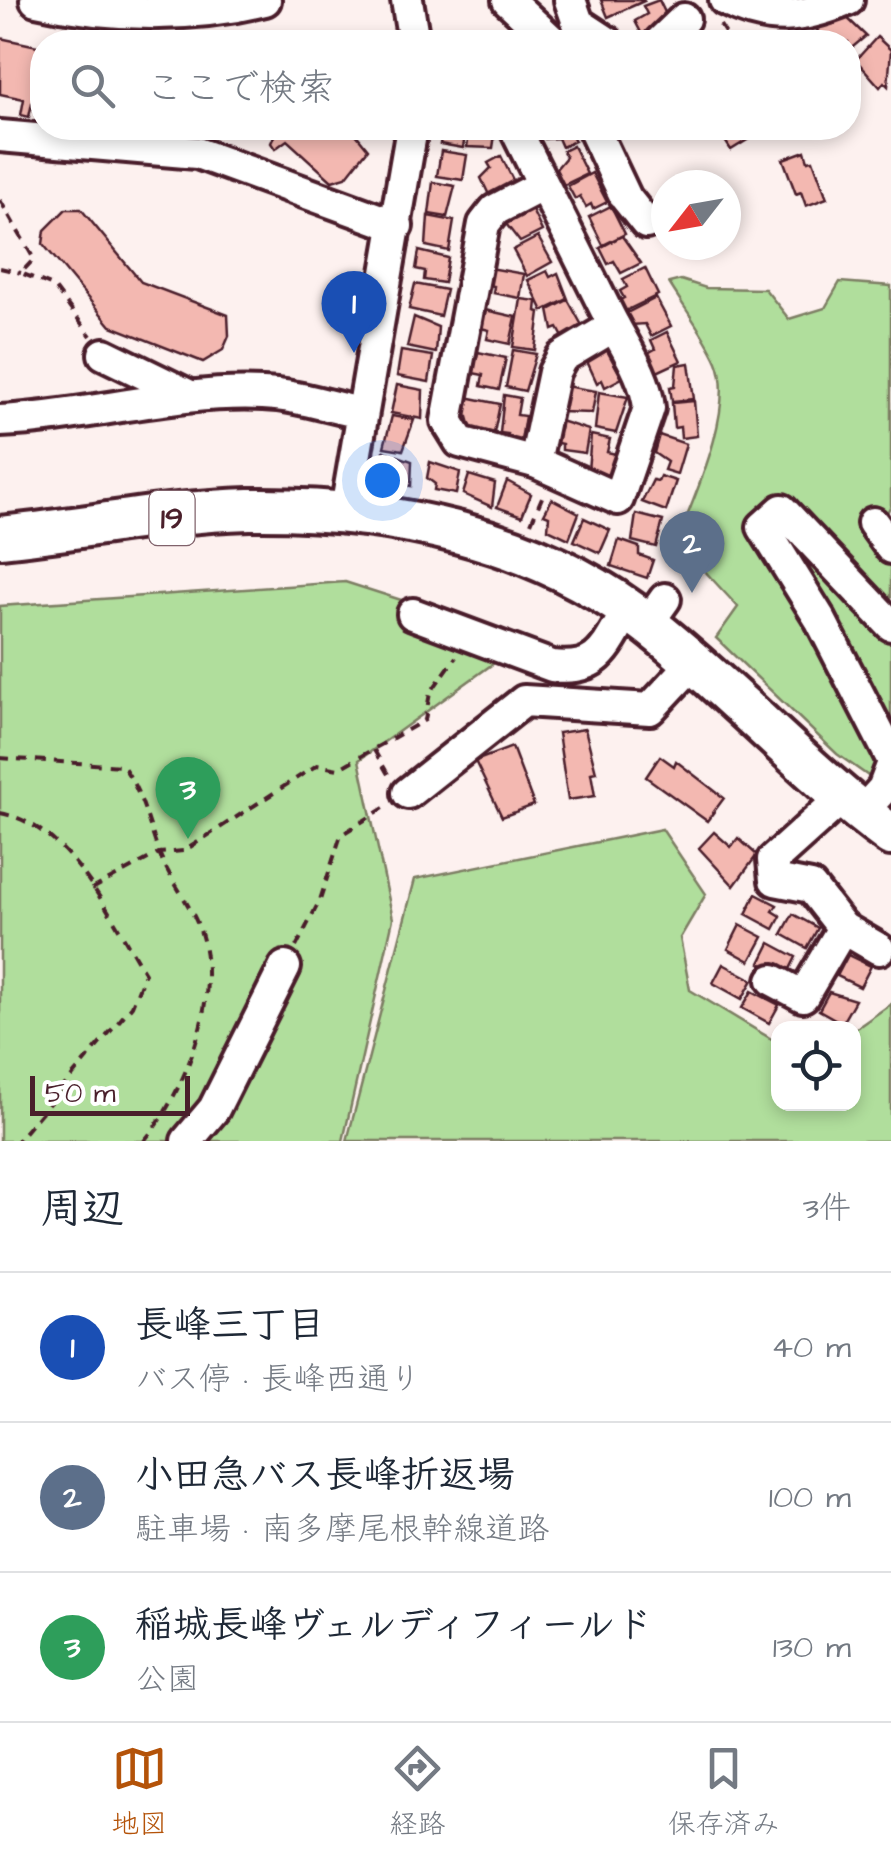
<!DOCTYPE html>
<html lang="ja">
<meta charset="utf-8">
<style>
:root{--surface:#fff;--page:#f2f2f3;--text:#1f2937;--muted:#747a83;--line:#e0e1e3;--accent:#b45309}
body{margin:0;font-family:"Architects Daughter","Klee One",sans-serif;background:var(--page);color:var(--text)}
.controls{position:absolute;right:30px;bottom:30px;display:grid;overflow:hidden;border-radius:20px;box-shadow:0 5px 15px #0003}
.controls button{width:90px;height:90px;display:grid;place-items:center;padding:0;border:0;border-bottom:2px solid var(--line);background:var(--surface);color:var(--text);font:50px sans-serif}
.compass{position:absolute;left:651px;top:170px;width:90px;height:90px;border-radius:50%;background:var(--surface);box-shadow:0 5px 15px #0003;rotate:239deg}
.scale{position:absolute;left:30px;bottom:25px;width:160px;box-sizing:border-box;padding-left:10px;border:5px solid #4a1f2b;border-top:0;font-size:28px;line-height:35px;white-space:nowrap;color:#4a1f2b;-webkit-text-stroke:8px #fff;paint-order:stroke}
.you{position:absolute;left:382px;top:480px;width:35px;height:35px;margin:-25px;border:8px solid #fff;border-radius:50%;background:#1a73e8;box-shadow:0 0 0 15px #1a73e833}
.badge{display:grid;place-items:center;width:65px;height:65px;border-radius:50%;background:var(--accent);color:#fff;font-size:32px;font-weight:700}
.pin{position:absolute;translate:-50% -82px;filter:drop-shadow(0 2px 5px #0008)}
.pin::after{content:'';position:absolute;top:52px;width:35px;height:30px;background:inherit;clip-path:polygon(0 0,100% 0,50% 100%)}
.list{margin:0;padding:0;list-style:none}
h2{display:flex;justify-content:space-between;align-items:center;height:130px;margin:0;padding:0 40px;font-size:42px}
h2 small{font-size:32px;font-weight:400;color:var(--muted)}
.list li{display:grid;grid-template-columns:65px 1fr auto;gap:30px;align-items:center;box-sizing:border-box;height:150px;padding:0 40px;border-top:2px solid var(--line)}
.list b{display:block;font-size:38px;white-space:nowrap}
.list p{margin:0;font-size:32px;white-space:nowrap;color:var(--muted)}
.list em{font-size:32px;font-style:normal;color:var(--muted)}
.icon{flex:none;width:55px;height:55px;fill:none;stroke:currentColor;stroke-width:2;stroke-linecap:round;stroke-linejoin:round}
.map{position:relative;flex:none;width:891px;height:1141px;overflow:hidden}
.search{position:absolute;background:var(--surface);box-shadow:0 5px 15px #0003;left:30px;right:30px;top:30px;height:110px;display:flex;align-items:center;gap:25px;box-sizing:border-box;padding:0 35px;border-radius:40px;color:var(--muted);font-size:38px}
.sheet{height:580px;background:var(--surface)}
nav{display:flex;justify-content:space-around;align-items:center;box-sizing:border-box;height:140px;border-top:2px solid var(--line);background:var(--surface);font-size:28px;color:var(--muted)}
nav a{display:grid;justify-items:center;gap:5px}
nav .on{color:var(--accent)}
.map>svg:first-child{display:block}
</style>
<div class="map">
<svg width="891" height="1141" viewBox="0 0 891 1141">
<rect width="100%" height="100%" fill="#fdf1ef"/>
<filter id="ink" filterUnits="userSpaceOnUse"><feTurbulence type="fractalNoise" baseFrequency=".01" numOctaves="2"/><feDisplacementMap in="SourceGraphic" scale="20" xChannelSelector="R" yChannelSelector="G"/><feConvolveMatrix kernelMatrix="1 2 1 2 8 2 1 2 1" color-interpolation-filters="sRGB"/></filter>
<g filter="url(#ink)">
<!-- green -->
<g fill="#b0de9c" stroke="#7d7e64" stroke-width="2.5">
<path d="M681,280L706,288L765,289L789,319L825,308L840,282L891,286V505L887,513L891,521V792L837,754L716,638L738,607L677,541C694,498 736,407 717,362C705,335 685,309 669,283Z"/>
<path d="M345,582L526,640L359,760L393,919L343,1141H0V606Z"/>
<path d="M662,829L706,894L680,938L690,990L778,1043V1104H854V1030L891,1004V1141H347L415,879Z"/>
</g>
<!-- building -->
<g fill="#f3b8b1" stroke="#4a1f2b" stroke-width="2.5">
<path d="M601,0H643L644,1L608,17Z"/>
<path d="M659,0L670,23L646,42L635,21L647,14L643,6Z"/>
<path d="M839,10L866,36L848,51V42H827L816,29Z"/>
<path d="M117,34L158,37V42H117Z"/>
<path d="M877,37L891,50L888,86L884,82L880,87L856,60Z"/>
<path d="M0,38L42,47V105L32,103L29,117L21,115L24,99L0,94Z"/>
<path d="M249,128H351L368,149L346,177L332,181L287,140L275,149L271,143L275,134Z"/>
<path d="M443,128H466L463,148L440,144Z"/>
<path d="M470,128H496L493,148L467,147Z"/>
<path d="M539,128H568L575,141L562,147L558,138L545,139Z"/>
<path d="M717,128H747L752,137L731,150Z"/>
<path d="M573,146L587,174L564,185L556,169L566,157L563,151Z"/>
<path d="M441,151L467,155L463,180L437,176Z"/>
<path d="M805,151L808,161L813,160L827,198L806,206L801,192L796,194L783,159Z"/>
<path d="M501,156L514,182L490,197L481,178L491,168L488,163Z"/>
<path d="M592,173L607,202L593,209L591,204L586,207L580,196L575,199L568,186Z"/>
<path d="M433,182L455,186L447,217L429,214Z"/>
<path d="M530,206L542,231L520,242L503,220Z"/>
<path d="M611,206L625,234L603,245L589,217Z"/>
<path d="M66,209H81L141,282L228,315L229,336L223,350L203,362L111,326L43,244L45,230Z"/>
<path d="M428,216L454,221L449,251L426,246Z"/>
<path d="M622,236L641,263L621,273L614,261L608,264L600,248Z"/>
<path d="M538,237L552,262L527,276L513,250Z"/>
<path d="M419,251L448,258L444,283L424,280L425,271L416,269Z"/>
<path d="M490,268L524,274L520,298L493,293L494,286L487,285Z"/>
<path d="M645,268L658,295L623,312L618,301L624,298L620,291L627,287L623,279Z"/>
<path d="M547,271L550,277L558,273L568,299L543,311L528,280Z"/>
<path d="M415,284L446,290L440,316L409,309Z"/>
<path d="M656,298L671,326L651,336L645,324L631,325L625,314Z"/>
<path d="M521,299L537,301L536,311L540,312L535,350L513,347Z"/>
<path d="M568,300L584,329L564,339L558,328L553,330L549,310Z"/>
<path d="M485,310L516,317L510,344L487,339L489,330L481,328Z"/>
<path d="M414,317L438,327L436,353L407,347Z"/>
<path d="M667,332L681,361L657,372L648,353L655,349L651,340Z"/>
<path d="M605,347L622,378L605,387L602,380L597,383L585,357Z"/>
<path d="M513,350L536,354L525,391L506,387Z"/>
<path d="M401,351L433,356L429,382L397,376Z"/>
<path d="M478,352L506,358L499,390L481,386L483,375L473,373Z"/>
<path d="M689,363L694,399L672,401L670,387L675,386L677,365Z"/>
<path d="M397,385L423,390L422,419L391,413Z"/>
<path d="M565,386L596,391L592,413L560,412Z"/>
<path d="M599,392L628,397L616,433L595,429Z"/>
<path d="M504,395L520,398L517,415L525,416L521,441L507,439L508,434L500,433Z"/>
<path d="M466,397L500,404L494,433L472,431L468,417L463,415Z"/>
<path d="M694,401L697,436L681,438L680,427L674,428L672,403Z"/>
<path d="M392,416L414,420L403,450L384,447Z"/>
<path d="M557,420L589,430L585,453L562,450V444L553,442Z"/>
<path d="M591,435L610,439L607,452L616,454L611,476L588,471Z"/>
<path d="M659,435L686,444L677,474L664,470L667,462L654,453Z"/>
<path d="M384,451L412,461L411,486L387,482L389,472L381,471Z"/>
<path d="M430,462L460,472L456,494L434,490L435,484L427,478Z"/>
<path d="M469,475L495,483L492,507L463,494Z"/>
<path d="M660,476L676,481L666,511L642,502L653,480L658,481Z"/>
<path d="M507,481L531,494L522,516L497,507Z"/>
<path d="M552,499L579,513L569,539L548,529L549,516L544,514Z"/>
<path d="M636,514L663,521L656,547L632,541Z"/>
<path d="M584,518L610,530L600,553L574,541Z"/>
<path d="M619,540L639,547V555L653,560L647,578L611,566Z"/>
<path d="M585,729L596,772L591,773L595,796L568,800L558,733Z"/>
<path d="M512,747L534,805L502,817L475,761Z"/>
<path d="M660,756L674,766L676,761L724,798L707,821L646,777Z"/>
<path d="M714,832L731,847L738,838L757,855L734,886L699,848Z"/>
<path d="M756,894L777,905L773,911L781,916L774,929L746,914Z"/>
<path d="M793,914L818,928L807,948L782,934Z"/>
<path d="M740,925L763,937L750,961L728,949Z"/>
<path d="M770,943L796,957L786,977L760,963Z"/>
<path d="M848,955L871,966L860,987L837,976Z"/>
<path d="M723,964L753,980L742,999L713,983Z"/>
<path d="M752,991L779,1005L769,1023L742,1008Z"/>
<path d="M829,992L855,1000L842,1023L819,1010Z"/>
</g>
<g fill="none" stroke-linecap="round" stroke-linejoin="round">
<!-- minor casing -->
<g stroke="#4a1f2b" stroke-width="38">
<g id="minor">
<path d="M36,0C110,17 191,18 265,0"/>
<path d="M407,0L414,42"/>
<path d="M508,0L553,42"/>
<path d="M570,0L578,23L607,42"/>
<path d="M725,0C769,23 802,19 848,0"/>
<path d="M660,42L684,19"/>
<path d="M515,128C546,190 577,253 609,316C623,344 646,376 649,408L618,499L535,462L460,442L447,421L484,224L495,210L543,185"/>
<path d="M593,128L626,198L646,223"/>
<path d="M0,136L197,153L397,226"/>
<path d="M104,354L190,396"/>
<path d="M0,421C88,417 175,390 263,394C296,395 330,407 362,413"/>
<path d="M535,462L554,372L562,357L614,326"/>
<path d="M346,510L412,128"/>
<path d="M873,523L891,548"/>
<path d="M413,614L552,666C601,672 606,646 628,610"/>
<path d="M648,623L665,599"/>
<path d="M891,625L782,510L763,527L820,619L891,757"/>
<path d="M408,793L524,701L650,709L694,662"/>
<path d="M843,797L773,860L775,880L811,887L843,928L879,949"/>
<path d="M861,813L883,789L891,768"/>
<path d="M773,980L803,996L843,928"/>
<path d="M187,1141L214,1109L285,967"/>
</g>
</g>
<!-- major casing -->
<g stroke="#4a1f2b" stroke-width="48">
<path id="major" d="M0,537C82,529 167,511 249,509C389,507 538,536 650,626C734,692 805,772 891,835"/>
</g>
<!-- path -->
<g stroke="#4a1f2b" stroke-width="4" stroke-dasharray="10 8" stroke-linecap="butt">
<path d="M720,25L731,42"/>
<path d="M0,200L34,259L21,273L53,286L91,336"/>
<path d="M0,268L21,273"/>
<path d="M531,523L543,495"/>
<path d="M374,750L389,776"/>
<path d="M0,758L123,766C142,793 147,820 158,850C168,877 187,899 198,925C225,990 187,1090 144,1141"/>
<path d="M0,813C71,826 110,918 145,973L132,1006L17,1141"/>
<path d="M92,889L159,853L184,851L317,765L338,769L425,720L430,693L456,657"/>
<path d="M296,947L320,900L341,835L387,806"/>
</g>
<!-- minor -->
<use href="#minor" stroke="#fff" stroke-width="30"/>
<!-- major -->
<use href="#major" stroke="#fff" stroke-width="40"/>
</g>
</g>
<g text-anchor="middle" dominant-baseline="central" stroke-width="8" stroke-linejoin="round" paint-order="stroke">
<!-- shield labels -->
<rect fill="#fff" stroke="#80626b" stroke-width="2.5" x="149.5" y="491" width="45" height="54" rx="8"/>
<g font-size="32" font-weight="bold" fill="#4a1f2b">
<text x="172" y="518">19</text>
</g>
</g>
</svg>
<div class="controls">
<button><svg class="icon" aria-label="locate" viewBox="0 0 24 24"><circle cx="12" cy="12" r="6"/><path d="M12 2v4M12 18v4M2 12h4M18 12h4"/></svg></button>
</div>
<svg class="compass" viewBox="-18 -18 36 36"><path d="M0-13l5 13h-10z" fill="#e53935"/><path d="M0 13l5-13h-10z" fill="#747a83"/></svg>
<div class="scale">50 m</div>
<div class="you"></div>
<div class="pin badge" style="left:354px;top:353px;background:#1a4fb4">1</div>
<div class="pin badge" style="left:692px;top:593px;background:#5c6f8a">2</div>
<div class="pin badge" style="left:188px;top:839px;background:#2e9e5b">3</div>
<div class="search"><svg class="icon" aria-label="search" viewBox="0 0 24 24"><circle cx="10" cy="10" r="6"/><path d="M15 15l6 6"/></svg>ここで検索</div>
</div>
<section class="sheet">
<h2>周辺<small>3件</small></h2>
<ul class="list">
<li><span class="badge" style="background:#1a4fb4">1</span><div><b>長峰三丁目</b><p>バス停 · 長峰西通り</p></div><em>40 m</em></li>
<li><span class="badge" style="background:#5c6f8a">2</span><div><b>小田急バス長峰折返場</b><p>駐車場 · 南多摩尾根幹線道路</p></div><em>100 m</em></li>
<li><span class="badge" style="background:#2e9e5b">3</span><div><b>稲城長峰ヴェルディフィールド</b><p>公園</p></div><em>130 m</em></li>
</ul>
</section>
<nav>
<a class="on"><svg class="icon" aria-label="map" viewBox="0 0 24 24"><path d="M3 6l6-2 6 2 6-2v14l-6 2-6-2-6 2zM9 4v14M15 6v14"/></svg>地図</a>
<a><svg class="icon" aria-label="directions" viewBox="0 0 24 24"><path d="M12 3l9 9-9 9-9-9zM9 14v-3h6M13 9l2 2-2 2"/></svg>経路</a>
<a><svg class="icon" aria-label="saved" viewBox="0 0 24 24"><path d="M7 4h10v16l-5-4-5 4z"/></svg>保存済み</a>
</nav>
